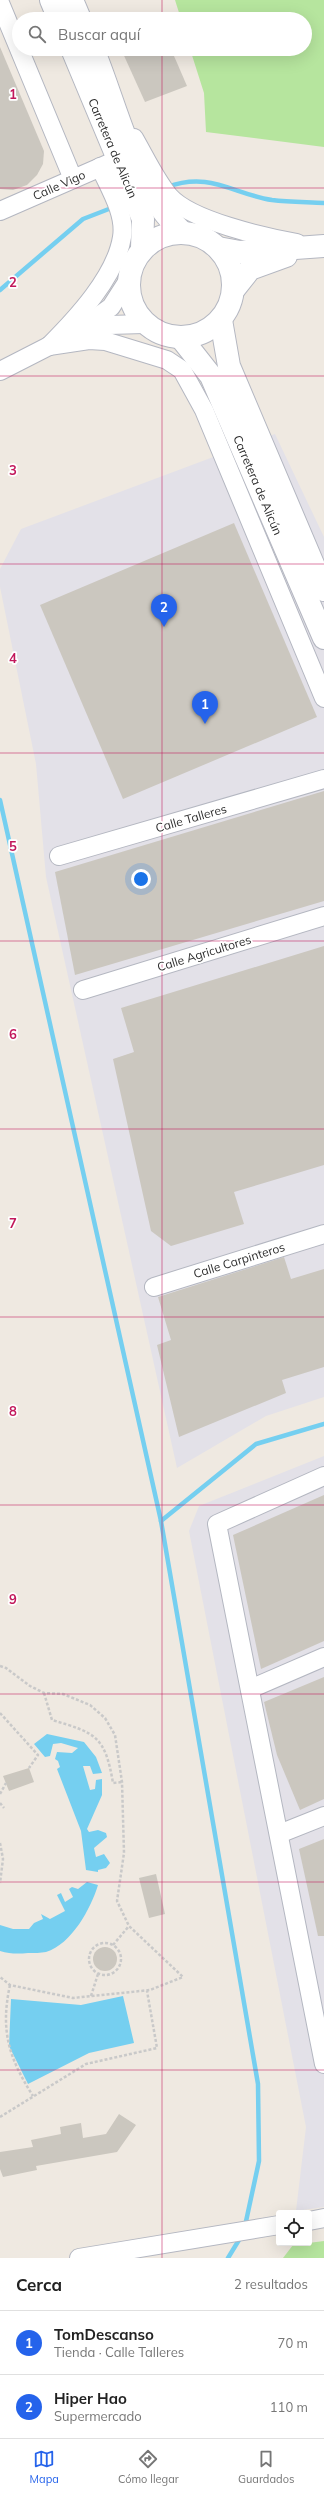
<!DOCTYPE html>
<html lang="es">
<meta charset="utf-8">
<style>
:root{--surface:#fff;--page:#f6f6f6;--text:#222;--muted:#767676;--line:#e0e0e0;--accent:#2563eb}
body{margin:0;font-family:Mulish,sans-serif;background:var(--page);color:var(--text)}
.controls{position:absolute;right:12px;bottom:12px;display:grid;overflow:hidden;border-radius:4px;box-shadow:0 4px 16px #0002}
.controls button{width:36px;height:36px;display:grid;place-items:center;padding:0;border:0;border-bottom:1px solid var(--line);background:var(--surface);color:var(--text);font:20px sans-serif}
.you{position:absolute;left:141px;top:879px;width:14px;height:14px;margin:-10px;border:3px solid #fff;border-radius:50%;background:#1a73e8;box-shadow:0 0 0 6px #1a73e833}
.badge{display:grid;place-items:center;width:26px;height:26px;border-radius:50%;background:var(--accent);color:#fff;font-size:13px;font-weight:700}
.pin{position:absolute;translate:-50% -33px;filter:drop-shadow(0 1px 2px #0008)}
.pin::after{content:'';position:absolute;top:21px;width:14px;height:12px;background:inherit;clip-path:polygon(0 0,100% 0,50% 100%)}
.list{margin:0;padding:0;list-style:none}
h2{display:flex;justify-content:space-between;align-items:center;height:52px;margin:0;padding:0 16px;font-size:17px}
h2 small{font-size:13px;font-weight:400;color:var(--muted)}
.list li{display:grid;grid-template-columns:26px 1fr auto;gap:12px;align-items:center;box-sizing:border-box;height:64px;padding:0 16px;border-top:1px solid var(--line)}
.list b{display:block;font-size:15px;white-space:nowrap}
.list p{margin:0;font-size:13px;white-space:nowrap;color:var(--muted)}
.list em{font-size:13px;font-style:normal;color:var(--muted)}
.icon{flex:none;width:22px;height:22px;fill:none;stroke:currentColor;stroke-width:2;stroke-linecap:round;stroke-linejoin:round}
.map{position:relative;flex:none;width:324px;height:2258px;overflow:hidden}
.search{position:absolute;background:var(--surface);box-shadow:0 4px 16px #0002;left:12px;right:12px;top:12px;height:44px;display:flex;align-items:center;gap:10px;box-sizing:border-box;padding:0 14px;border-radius:22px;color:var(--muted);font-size:15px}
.sheet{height:180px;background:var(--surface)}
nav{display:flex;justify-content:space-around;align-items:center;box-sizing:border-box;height:56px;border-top:1px solid var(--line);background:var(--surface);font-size:11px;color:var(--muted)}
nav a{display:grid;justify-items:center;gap:2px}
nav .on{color:var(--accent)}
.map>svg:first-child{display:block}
</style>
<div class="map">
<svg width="324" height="2258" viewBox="0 0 324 2258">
<rect width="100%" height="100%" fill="#efe9e1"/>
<!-- industrial -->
<g fill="#e3e1e8">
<path d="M275,434L324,537V1397L266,1416L177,1468L46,877L36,764L0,587V569L21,529Z"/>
<path d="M324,1456V2207L296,2211L306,2127L189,1531L199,1506Z"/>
</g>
<!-- green -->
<g fill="#b6e59e">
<path d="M175,0H324V147L206,132L204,93L190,49H305V19H181Z"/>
<path d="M324,2241V2258H283L293,2245Z"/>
</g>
<!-- water -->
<g fill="#75cff0">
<path d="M47,1734L84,1742L96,1757L102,1773L93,1774L90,1766H83L90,1790L95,1789L96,1780L102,1779V1795L87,1829L89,1832L98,1830L106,1833L107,1837L94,1848L96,1857L104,1854L110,1863L106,1868L98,1870V1872L86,1870L81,1831L57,1769L60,1767L58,1761L55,1759L57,1752L72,1753L78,1748L61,1743L53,1744L50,1756L45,1757L34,1744Z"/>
<path d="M87,1882L98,1885C91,1908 72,1944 46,1952C41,1953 34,1953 28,1953C18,1954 10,1954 0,1951V1925L13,1929H29L34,1923L43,1919L41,1914L50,1919L65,1911L57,1895L61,1893L65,1902L73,1897L69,1889L72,1887L78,1889Z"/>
<path d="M123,1996L134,2043L89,2053L28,2084L9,2046L11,1999L81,2005Z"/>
</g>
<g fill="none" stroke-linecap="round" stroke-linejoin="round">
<!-- stream -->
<g stroke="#75cff0" stroke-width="4.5">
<path d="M167,187C210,171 233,194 272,200C289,202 307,202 324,203"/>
<path d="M0,290L83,219L114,207"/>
<path d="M0,800L161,1521L258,2084L259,2161L245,2226"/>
<path d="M161,1521L256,1444L324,1424"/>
<path d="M228,2258L242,2235"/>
</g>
</g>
<!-- building -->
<g fill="#cbc7bf">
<path d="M0,47L44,151L43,164L37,175L27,185L13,190L0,189Z"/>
<path d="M121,49H171L187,86L145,102Z"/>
<path d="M234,523L317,717L123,799L40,605Z"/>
<path d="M324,791V901L75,975L55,872Z"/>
<path d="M324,946V1165L234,1192L244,1224L171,1246L151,1231L113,1059L134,1052L121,1008Z"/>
<path d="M284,1257L291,1279L324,1269V1367L282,1380L286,1393L179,1437L157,1345L171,1340L158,1297Z"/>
<path d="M324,1495V1641L261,1669L233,1535Z"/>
<path d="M324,1677V1799L300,1810L277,1755L264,1702Z"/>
<path d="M29,1768L34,1782L9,1791L3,1776Z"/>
<path d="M324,1839V1936H318L299,1849Z"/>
<path d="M156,1874L165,1914L149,1918L139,1878Z"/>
<circle cx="105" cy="1959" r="12"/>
<path d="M119,2114L136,2125L117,2152L36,2166L37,2170L3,2177L0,2169V2152L33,2147L31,2140L61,2134L60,2127L81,2123L83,2138L106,2134Z"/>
</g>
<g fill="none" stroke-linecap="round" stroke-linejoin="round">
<!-- street casing -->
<g stroke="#b4b7c1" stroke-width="20">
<g id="street">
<path d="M0,3L73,179"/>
<path d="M134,138C145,157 155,179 169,196C191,221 264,237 297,243"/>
<path d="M0,211L110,163"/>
<path d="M85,326L111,307L129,279"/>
<path d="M49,346L89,340L105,341L167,360L182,370L204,410L324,698"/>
<path d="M49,346C77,318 116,276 122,237C126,214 109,187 100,167"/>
<path d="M0,371L49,346L109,325L144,324"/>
<path d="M59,856L324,779"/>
<path d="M83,990L324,916"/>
<path d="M154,1287L324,1234"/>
<path d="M324,1476L217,1524L324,2064"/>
<path d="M250,1689L324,1657"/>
<path d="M279,1834L324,1816"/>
<path d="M309,2221L324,2218"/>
<path d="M79,2258L279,2225"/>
</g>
</g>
<!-- secondary casing -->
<g stroke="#b4b7c1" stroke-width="24">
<g id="secondary">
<path d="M51,0L59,19"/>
<path d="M72,0L80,19"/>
<path d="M72,49L143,219L142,248"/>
<path d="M93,49C118,109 133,187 182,232"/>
<circle cx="181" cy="285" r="52"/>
<path d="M218,248L240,252L324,246"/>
<path d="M235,288L250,269L286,256"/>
<path d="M221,320L229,366L324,590"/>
<path d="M181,338L211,376L324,638"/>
</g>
</g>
<!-- path -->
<g stroke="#c9c9c9" stroke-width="2.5" stroke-dasharray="3 2" stroke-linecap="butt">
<path d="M0,1666L6,1668L30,1686L44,1693L63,1694L90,1705L105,1718L115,1735L122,1782L124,1853L117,1901L129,1926L183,1977L150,1990L73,1998L10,1985L0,1977"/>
<path d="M44,1693L52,1720C96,1733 105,1736 113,1783L122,1782"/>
<path d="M0,1713L38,1755L29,1768"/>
<path d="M0,1794L6,1783"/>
<path d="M0,1803L4,1808"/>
<path d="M0,1843L3,1859L0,1883"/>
<circle cx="105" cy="1959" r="16"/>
<path d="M113,1945L129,1926"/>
<path d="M10,1985C0,2031 9,2058 33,2096"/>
<path d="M91,1996L98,1974"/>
<path d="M0,2117L86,2064L157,2048L147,1991"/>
</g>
<!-- street -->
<use href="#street" stroke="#fff" stroke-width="18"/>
<!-- secondary -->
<use href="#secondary" stroke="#fff" stroke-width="22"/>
</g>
<!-- grid -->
<path fill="none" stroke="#c2185b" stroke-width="1" stroke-opacity="0.55" d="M162,0V19M162,49V2258M0,188H324M0,376H324M0,564H324M0,753H324M0,941H324M0,1129H324M0,1317H324M0,1505H324M0,1694H324M0,1882H324M0,2070H324"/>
<g text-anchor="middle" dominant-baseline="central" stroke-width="3.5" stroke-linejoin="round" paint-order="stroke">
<!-- street labels -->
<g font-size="12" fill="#2e2e2e" stroke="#fff">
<text transform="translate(113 148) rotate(67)">Carretera de Alicún</text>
<text transform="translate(59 185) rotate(-24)">Calle Vigo</text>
<text transform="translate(258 485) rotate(67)">Carretera de Alicún</text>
<text transform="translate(191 818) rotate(-16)">Calle Talleres</text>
<text transform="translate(204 953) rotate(-17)">Calle Agricultores</text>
<text transform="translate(239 1260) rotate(-17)">Calle Carpinteros</text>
</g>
</g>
<g font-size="13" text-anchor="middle" font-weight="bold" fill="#c2185b" stroke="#fff" stroke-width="3.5" stroke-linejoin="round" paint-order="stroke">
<text x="13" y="99">1</text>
<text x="13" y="287">2</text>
<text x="13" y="475">3</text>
<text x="13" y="663">4</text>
<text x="13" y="851">5</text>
<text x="13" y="1039">6</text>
<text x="13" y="1228">7</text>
<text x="13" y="1416">8</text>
<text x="13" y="1604">9</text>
</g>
</svg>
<div class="controls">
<button><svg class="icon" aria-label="locate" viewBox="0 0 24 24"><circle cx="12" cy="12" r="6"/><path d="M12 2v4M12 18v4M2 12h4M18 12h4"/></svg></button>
</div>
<div class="you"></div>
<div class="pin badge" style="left:205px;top:724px">1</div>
<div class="pin badge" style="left:164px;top:627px">2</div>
<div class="search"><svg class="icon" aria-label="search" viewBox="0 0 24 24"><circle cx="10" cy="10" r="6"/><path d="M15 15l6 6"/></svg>Buscar aquí</div>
</div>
<section class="sheet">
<h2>Cerca<small>2 resultados</small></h2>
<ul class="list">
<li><span class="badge">1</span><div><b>TomDescanso</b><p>Tienda · Calle Talleres</p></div><em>70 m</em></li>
<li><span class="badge">2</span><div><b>Hiper Hao</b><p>Supermercado</p></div><em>110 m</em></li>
</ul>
</section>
<nav>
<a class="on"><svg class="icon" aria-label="map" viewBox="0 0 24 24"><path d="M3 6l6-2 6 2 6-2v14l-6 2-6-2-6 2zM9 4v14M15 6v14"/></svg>Mapa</a>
<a><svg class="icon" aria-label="directions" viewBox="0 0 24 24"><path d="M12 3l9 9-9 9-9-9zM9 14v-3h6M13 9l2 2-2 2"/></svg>Cómo llegar</a>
<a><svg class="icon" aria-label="saved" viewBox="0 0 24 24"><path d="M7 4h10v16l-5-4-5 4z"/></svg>Guardados</a>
</nav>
